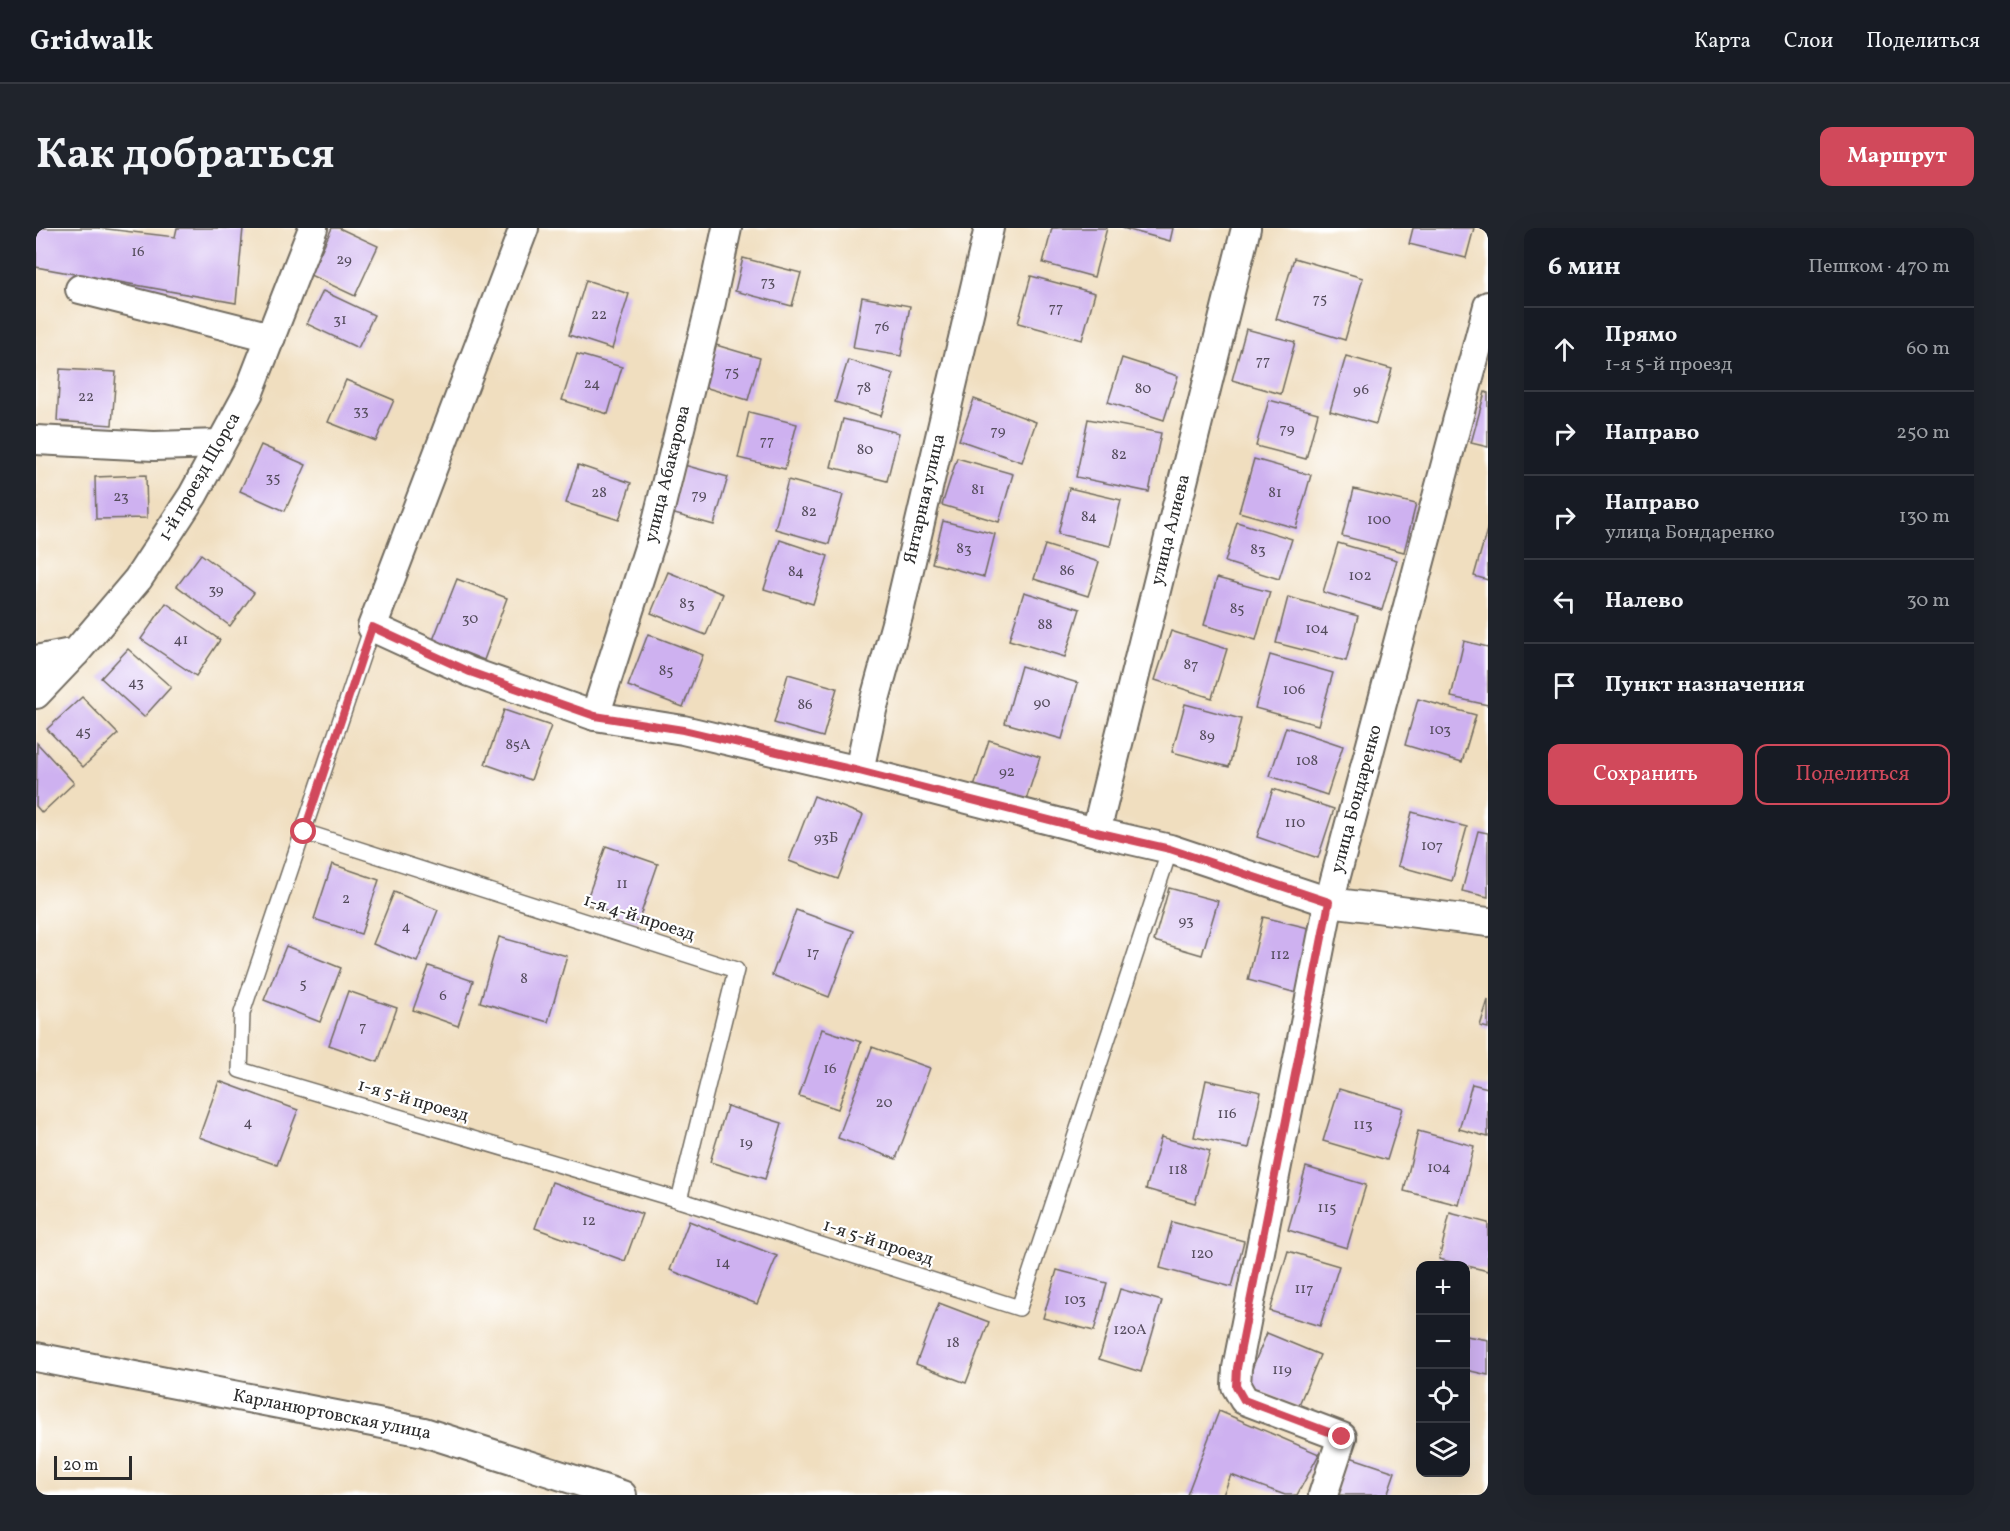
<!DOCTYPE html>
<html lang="ru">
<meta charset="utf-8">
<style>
:root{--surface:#171b24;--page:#20242c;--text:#f1f3f6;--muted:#9ea1a6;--line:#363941;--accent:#d1495b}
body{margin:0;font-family:Vollkorn,serif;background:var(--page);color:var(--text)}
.controls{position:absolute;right:18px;bottom:18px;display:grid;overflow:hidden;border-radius:12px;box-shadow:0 6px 24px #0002}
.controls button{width:54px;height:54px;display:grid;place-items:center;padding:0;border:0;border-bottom:2px solid var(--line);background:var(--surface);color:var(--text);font:30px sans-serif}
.scale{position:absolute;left:18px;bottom:15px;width:78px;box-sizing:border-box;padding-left:6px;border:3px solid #2b2b2b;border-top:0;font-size:16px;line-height:21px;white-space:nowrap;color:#2b2b2b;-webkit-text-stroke:4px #fff;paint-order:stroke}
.stop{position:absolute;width:18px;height:18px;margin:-14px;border:4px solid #d1495b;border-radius:50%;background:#fff}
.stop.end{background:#d1495b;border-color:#fff;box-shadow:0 2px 6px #0008}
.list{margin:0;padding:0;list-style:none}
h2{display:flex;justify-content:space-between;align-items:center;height:78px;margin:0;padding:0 24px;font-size:26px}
h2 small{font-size:20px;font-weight:400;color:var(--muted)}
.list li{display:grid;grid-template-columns:39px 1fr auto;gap:18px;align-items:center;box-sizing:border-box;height:84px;padding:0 24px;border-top:2px solid var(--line)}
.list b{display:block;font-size:22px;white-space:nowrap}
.list p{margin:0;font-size:20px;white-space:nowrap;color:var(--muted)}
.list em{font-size:20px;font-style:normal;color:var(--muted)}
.actions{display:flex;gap:12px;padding:18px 24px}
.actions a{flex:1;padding:14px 0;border:2px solid var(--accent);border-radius:12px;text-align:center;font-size:21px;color:var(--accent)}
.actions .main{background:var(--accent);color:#fff}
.icon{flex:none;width:33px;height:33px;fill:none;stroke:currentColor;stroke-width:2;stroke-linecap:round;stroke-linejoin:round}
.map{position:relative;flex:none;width:1452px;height:1267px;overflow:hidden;border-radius:12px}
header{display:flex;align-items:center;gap:36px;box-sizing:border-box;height:84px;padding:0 30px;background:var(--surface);border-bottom:2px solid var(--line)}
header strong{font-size:28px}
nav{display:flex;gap:33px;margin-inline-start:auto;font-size:21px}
.intro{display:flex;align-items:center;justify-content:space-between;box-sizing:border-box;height:144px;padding:0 36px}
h1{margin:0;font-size:42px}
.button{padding:15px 27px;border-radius:12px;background:var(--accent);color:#fff;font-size:21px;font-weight:700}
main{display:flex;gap:36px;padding:0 36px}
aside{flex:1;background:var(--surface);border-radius:12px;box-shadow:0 6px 24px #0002}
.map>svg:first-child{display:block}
</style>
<header>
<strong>Gridwalk</strong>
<nav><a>Карта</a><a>Слои</a><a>Поделиться</a></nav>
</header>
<div class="intro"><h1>Как добраться</h1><a class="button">Маршрут</a></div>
<main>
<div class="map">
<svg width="1452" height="1267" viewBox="0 0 1452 1267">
<rect width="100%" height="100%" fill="#fff"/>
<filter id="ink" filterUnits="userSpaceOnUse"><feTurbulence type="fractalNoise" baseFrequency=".0167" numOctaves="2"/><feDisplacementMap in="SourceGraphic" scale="12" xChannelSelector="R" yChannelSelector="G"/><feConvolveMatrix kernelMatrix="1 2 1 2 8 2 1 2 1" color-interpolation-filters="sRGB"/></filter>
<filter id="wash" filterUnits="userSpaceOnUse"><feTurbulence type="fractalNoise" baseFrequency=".008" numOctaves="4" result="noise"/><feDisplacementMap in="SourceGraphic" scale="24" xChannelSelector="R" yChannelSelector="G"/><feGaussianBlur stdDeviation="1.35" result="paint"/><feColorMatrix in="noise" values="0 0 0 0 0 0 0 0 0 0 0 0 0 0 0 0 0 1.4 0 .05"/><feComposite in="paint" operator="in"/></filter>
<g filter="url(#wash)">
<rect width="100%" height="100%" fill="#f0debf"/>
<g id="blocks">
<!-- building -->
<g fill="#ceb1f0">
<path d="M0,0H62L139,9L141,0H207L200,75L0,39Z"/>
<path d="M296,0H303L342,18L319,68L274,47Z"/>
<path d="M1016,0H1071L1058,49L1007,35Z"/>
<path d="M1086,0H1137L1134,13Z"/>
<path d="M1377,0H1438L1430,30L1373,16Z"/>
<path d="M707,30L765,45L756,78L699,63Z"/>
<path d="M1258,30L1327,50L1309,112L1240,91Z"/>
<path d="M995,48L1059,65L1046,112L982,95Z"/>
<path d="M550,52L593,66L576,121L533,107Z"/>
<path d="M287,63L338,87L322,120L271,96Z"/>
<path d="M826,69L874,78L865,128L817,120Z"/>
<path d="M1210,101L1259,114L1245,166L1196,152Z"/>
<path d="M680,117L724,130L712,172L668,159Z"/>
<path d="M541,126L586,139L572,186L526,172Z"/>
<path d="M1310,128L1356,141L1340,196L1294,183Z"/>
<path d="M1086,130L1142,148L1128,192L1072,174Z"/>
<path d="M812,132L858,146L845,188L799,174Z"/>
<path d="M24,141L80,144L76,197L21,193Z"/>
<path d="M310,152L358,172L340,213L292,194Z"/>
<path d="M1449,164L1452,165V219L1435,215Z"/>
<path d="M938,171L1000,194L986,234L923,212Z"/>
<path d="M1233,172L1282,185L1270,231L1220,218Z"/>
<path d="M713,184L761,196L749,241L702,230Z"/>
<path d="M807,191L863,205L851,253L795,239Z"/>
<path d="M1052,191L1125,205L1113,264L1040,249Z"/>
<path d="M225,217L270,237L249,283L204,263Z"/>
<path d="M921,230L977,246L963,294L906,277Z"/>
<path d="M1218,231L1275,247L1260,300L1203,284Z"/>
<path d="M542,237L595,255L583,292L530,275Z"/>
<path d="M648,237L692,249L678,297L635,285Z"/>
<path d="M110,247L111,290L60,291L59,249Z"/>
<path d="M752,252L807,267L793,316L739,301Z"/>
<path d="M1033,260L1085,272L1074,318L1022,306Z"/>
<path d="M1318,261L1380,276L1368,324L1306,308Z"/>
<path d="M907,293L959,306L948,349L896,335Z"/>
<path d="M1201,294L1256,311L1243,351L1189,334Z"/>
<path d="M1452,298V352L1438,348Z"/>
<path d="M744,312L792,328L777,376L728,361Z"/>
<path d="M1302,315L1361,332L1346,382L1287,364Z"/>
<path d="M1009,317L1063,334L1052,368L998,351Z"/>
<path d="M165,326L218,365L194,398L141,358Z"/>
<path d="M632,344L687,366L670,407L615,385Z"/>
<path d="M1181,350L1234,364L1220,412L1168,397Z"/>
<path d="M421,351L471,370L448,432L397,412Z"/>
<path d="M988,364L1044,381L1029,429L973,412Z"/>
<path d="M1252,369L1322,388L1310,433L1240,415Z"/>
<path d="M130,375L184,412L160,448L105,411Z"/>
<path d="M1135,403L1191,421L1176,470L1119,452Z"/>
<path d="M612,406L667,427L647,479L592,458Z"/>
<path d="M1428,413L1452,419V477L1415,469Z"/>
<path d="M92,421L135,459L108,489L65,450Z"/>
<path d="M1234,427L1297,445L1282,497L1219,480Z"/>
<path d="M985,438L1042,455L1026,511L969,495Z"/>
<path d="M752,446L801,460L787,509L738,495Z"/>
<path d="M46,469L82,506L47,539L11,501Z"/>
<path d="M1382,471L1440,487L1426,534L1369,517Z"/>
<path d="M1149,476L1205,491L1193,539L1136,524Z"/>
<path d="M468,482L515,498L495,552L449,536Z"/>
<path d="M1250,499L1307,518L1291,567L1234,548Z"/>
<path d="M953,512L1004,529L989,575L938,559Z"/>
<path d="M1,515L38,555L6,585L0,578Z"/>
<path d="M1237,561L1298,581L1282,630L1221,609Z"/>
<path d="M778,568L827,587L802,651L753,633Z"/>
<path d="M1376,584L1431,599L1416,653L1362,638Z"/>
<path d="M1442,603L1452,605V669L1426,663Z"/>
<path d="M570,618L622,636L602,694L549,676Z"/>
<path d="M296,636L343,652L325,706L278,691Z"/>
<path d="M1133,660L1182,673L1166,727L1118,713Z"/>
<path d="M358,664L402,682L381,734L337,716Z"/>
<path d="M760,682L818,703L793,769L736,747Z"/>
<path d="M1227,689L1277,701L1261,765L1212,752Z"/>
<path d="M463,709L531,728L512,794L444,774Z"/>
<path d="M250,718L305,740L284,794L228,772Z"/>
<path d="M393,738L437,753L422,798L377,782Z"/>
<path d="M312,763L361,780L342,834L293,817Z"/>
<path d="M1452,772V800L1444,798Z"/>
<path d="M786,801L825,814L802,881L763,868Z"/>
<path d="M836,819L894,840L860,931L802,910Z"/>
<path d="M1170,852L1225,864L1213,920L1158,909Z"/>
<path d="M183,853L262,882L241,937L163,909Z"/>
<path d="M1436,856L1452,860V909L1423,901Z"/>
<path d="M1303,861L1367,880L1351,932L1287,913Z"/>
<path d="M691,878L746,895L729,951L674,934Z"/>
<path d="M1382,903L1438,918L1423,977L1368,963Z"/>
<path d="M1125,909L1174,923L1159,975L1110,961Z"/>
<path d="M1270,939L1330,957L1311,1020L1252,1002Z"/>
<path d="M516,954L606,986L589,1033L499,1000Z"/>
<path d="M1414,985L1452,995V1043L1403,1031Z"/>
<path d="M653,993L741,1028L721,1076L634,1042Z"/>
<path d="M1136,994L1208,1013L1196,1059L1124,1040Z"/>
<path d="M1252,1023L1303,1038L1284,1098L1234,1083Z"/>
<path d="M1021,1042L1071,1055L1058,1103L1007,1090Z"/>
<path d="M1084,1061L1126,1073L1105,1144L1063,1131Z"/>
<path d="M903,1075L953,1094L930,1155L880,1136Z"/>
<path d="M1231,1105L1284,1127L1262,1179L1209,1157Z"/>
<path d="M1430,1108L1452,1112V1147L1430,1142Z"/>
<path d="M1183,1183L1283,1226L1261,1267H1249L1195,1247L1187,1267H1151Z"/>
<path d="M1311,1228L1359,1244L1351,1267H1298Z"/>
</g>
</g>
</g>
<g filter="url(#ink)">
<use href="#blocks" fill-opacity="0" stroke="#706a5f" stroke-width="1.5"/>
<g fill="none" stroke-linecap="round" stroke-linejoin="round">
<!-- service casing -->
<g stroke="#706a5f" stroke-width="18">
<g id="service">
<path d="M336,399L206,785L204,842L643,972L983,1080L1134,621"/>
<path d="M268,604L700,742L643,972"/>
</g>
</g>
<!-- minor casing -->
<g stroke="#706a5f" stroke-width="32">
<g id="minor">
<path d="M488,0L336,399L434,444L559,488L647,502L823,543L1060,604L1134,621L1293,674L1452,694"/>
<path d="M44,61L235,109"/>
<path d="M0,212L118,218L184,216"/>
<path d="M0,432L40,424"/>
<path d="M0,466L40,424L102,351L157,267L213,164L277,0"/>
<path d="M559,488L619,301L674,79L691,0"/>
<path d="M823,543L836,482L862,388L953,0"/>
<path d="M1060,604L1210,0"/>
<path d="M0,1129L388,1204L586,1267"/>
<path d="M1287,1267L1306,1209L1208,1172L1200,1158L1201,1140L1293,674L1452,78"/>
</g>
</g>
<!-- service -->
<use href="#service" stroke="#fff" stroke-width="15"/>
<!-- minor -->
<use href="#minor" stroke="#fff" stroke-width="28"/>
</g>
</g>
<g fill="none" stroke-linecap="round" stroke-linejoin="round" filter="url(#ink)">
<!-- route -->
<path stroke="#d1495b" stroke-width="8" d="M268,604L336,399L434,444L559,488L647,502L823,543L1060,604L1134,621L1293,674L1201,1140L1200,1158L1208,1172L1306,1209"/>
</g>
<g text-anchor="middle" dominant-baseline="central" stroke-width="4.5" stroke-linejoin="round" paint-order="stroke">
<!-- number labels -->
<g font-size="15" fill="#544c5c">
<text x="102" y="24">16</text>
<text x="308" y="32">29</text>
<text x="732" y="54">73</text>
<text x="1284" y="71">75</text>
<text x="1020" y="80">77</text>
<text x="563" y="87">22</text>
<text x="304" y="92">31</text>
<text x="846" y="99">76</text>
<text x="1227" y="133">77</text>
<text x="696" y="144">75</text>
<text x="556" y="156">24</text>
<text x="828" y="160">78</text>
<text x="1107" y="161">80</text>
<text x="1325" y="162">96</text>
<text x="50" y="169">22</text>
<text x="325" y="183">33</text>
<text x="1251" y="201">79</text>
<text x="962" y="203">79</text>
<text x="731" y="213">77</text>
<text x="829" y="222">80</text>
<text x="1083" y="227">82</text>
<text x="237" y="250">35</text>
<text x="942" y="262">81</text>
<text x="563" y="265">28</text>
<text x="1239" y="265">81</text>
<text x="663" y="267">79</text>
<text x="85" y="269">23</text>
<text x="773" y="284">82</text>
<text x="1053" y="289">84</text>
<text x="1343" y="292">100</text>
<text x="928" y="321">83</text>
<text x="1222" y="322">83</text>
<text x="1031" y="343">86</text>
<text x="760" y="344">84</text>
<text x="1324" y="348">102</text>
<text x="180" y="362">39</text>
<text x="651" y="376">83</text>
<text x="1201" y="381">85</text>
<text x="434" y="391">30</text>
<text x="1009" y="397">88</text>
<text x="1281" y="401">104</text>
<text x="145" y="412">41</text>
<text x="1155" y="437">87</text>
<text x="630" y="443">85</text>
<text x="100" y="455">43</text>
<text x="1258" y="462">106</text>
<text x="1006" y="475">90</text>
<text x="769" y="477">86</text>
<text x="1404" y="502">103</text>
<text x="47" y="504">45</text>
<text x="1171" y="508">89</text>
<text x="482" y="517">85А</text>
<text x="1271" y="533">108</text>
<text x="971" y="544">92</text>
<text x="1259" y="595">110</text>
<text x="790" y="610">93Б</text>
<text x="1396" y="618">107</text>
<text x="586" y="656">11</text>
<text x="310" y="671">2</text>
<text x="1150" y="693">93</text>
<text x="370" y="699">4</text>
<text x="777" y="725">17</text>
<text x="1244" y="727">112</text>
<text x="488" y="751">8</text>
<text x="267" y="756">5</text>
<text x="407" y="768">6</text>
<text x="327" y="799">7</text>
<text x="794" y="841">16</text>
<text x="848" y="875">20</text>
<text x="1191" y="886">116</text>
<text x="212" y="895">4</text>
<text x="1327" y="897">113</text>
<text x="710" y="915">19</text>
<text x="1403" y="940">104</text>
<text x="1142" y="942">118</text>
<text x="1291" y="980">115</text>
<text x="553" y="993">12</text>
<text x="1166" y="1026">120</text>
<text x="687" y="1035">14</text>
<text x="1268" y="1061">117</text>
<text x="1039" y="1072">103</text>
<text x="1094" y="1102">120А</text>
<text x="917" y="1115">18</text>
<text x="1246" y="1142">119</text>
</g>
<!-- street labels -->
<g font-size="18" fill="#2b2b2b" stroke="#fff">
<text transform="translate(632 246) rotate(-76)">улица Абакарова</text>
<text transform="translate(164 249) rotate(-60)">1-й проезд Щорса</text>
<text transform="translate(889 271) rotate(-77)">Янтарная улица</text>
<text transform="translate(1135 302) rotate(-76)">улица Алиева</text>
<text transform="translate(1321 571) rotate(-75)">улица Бондаренко</text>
<text transform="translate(603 690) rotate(18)">1-я 4-й проезд</text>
<text transform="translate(377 873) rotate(16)">1-я 5-й проезд</text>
<text transform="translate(842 1015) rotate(18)">1-я 5-й проезд</text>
<text transform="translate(296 1187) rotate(11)">Карланюртовская улица</text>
</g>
</g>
</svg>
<div class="controls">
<button>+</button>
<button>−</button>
<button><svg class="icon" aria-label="locate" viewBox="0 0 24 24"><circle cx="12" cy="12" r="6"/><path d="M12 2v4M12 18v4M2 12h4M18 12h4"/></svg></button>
<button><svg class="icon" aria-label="layers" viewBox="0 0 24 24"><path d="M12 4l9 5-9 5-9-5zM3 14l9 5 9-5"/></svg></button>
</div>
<div class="scale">20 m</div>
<div class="stop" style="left:268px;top:604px"></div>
<div class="stop end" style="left:1306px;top:1209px"></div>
</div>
<aside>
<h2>6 мин<small>Пешком · 470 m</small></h2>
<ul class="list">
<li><svg class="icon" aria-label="ahead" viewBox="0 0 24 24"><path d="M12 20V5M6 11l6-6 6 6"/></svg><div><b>Прямо</b><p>1-я 5-й проезд</p></div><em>60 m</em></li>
<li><svg class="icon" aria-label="right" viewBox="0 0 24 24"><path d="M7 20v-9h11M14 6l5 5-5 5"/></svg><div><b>Направо</b></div><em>250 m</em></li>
<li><svg class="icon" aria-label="right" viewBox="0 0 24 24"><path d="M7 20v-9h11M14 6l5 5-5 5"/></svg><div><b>Направо</b><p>улица Бондаренко</p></div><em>130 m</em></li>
<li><svg class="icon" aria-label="left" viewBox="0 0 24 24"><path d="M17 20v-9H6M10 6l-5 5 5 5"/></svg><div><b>Налево</b></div><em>30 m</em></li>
<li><svg class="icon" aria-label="arrive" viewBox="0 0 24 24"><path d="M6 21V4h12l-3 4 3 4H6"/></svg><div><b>Пункт назначения</b></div></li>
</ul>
<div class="actions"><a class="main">Сохранить</a><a>Поделиться</a></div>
</aside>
</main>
